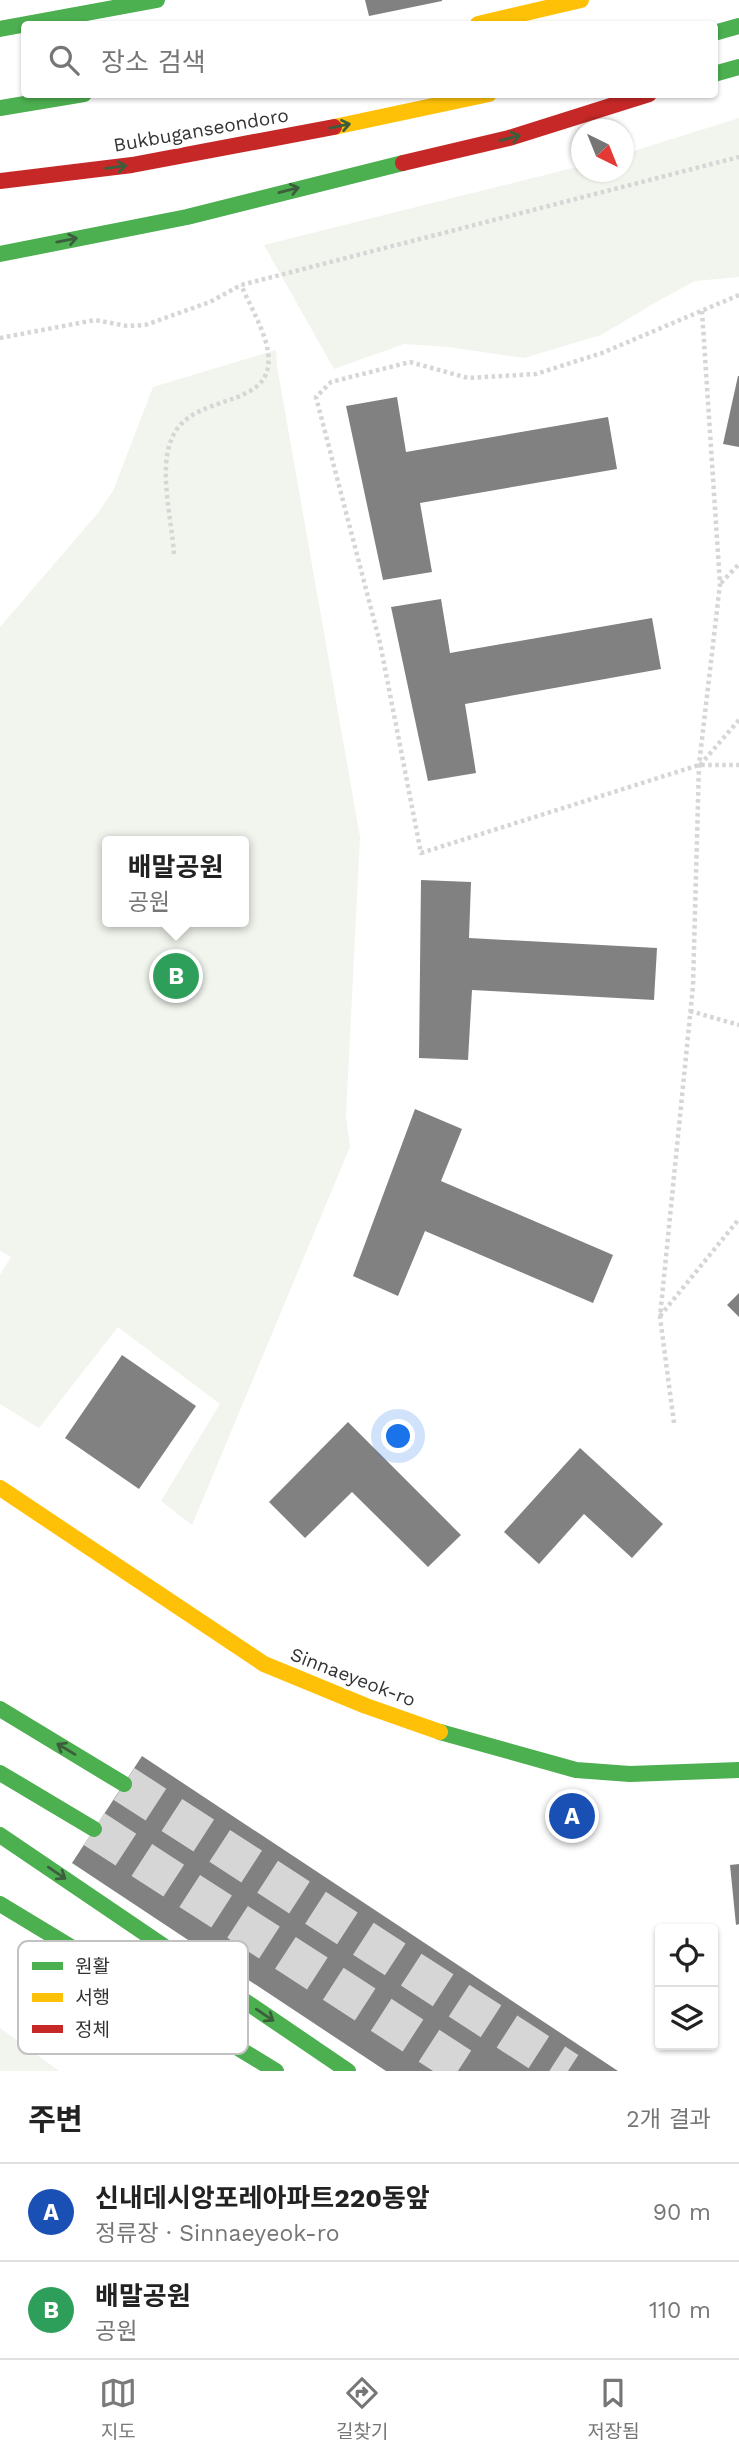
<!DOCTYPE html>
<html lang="ko">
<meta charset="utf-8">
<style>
:root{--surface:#fff;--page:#f2f2f2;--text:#222;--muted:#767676;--line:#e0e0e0;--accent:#7a7a7a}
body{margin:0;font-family:"Work Sans","Noto Sans KR",sans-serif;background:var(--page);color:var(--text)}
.controls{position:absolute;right:21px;bottom:21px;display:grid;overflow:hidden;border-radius:7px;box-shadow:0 2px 5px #0004}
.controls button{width:63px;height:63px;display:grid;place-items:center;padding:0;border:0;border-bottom:2px solid var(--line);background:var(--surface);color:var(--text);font:35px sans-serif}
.compass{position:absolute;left:571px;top:119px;width:63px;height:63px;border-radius:50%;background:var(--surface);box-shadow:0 2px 5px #0004;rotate:137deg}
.you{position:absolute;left:399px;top:1437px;width:24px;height:24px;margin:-18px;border:5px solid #fff;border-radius:50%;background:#1a73e8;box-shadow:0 0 0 10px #1a73e833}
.badge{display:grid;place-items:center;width:46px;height:46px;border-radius:50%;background:var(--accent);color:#fff;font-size:23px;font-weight:700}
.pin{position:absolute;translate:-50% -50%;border:4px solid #fff;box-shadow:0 2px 7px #0006}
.popup{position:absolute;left:102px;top:836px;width:147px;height:91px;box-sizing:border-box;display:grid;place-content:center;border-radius:7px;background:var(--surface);filter:drop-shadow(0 2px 5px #0005);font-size:23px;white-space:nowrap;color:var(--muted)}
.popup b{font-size:26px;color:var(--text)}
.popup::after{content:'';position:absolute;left:50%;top:100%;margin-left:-14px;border:14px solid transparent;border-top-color:var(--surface)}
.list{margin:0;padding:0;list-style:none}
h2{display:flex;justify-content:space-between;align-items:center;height:91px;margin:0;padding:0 28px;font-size:30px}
h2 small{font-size:23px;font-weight:400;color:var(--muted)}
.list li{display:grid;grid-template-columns:46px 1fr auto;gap:21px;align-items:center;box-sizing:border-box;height:98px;padding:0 28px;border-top:2px solid var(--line)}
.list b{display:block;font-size:26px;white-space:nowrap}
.list p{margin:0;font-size:23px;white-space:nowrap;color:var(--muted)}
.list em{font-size:23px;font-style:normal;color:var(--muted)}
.icon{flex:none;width:38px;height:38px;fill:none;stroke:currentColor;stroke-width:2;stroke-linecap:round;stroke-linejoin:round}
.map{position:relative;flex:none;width:739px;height:2071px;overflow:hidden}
.search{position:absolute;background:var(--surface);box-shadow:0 2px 5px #0004;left:21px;right:21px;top:21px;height:77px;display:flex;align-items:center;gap:18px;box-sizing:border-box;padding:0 24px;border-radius:7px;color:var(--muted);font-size:26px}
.sheet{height:287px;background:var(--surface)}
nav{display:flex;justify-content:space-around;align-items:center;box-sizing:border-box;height:98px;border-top:2px solid var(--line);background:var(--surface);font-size:19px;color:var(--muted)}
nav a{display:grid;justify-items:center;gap:4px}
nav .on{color:var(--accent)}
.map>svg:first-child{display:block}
</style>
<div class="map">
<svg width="739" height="2071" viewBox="0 0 739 2071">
<rect width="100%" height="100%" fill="#fff"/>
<!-- green -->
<g fill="#f1f5ed" fill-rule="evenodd">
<path d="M739,118V277L695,281L653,304L601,335L524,358L448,347L404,344L334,369L264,245L581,166L582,172H624V154Z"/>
<path d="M276,350L277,366L360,837L346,1116L350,1147L192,1525L161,1501L220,1404L118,1327L39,1428L0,1404V1275L11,1257L0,1251V627L98,513L113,491L153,387ZM108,841H244V922H108Z"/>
<path d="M0,2028L59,2071H0Z"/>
</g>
<!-- building -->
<g fill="#818181">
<path d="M365,0H442V1L369,16Z"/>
<path d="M738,376H739V447L723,444Z"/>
<path d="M397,397L406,452L608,417L617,469L420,503L432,572L383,580L346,406Z"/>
<path d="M441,599L450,653L652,618L661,669L465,704L476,773L428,781L391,607Z"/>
<path d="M421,880L471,882L469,938L657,948L654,1000L472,990L468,1060L419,1058Z"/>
<path d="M415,1109L462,1129L441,1181L613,1255L593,1303L425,1231L398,1296L353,1276Z"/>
<path d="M739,1293V1317L727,1305Z"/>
<path d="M122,1355L196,1406L139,1489L65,1438Z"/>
<path d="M348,1422L461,1535L428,1567L352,1492L305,1538L269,1502Z"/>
<path d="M580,1448L663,1524L632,1558L584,1514L539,1564L504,1532Z"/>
<path d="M142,1756L618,2071H386L72,1863Z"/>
<path d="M739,1864V1924L736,1925L730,1865Z"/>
</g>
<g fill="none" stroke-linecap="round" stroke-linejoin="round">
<!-- highway-tunnel -->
<g stroke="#d6d6d6" stroke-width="38" stroke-dasharray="38 19" stroke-linecap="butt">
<path d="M124,1784L568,2071"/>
<path d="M94,1829L468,2071"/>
</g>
<!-- path -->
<g stroke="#d6d6d6" stroke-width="4.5" stroke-dasharray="3.5 3.5" stroke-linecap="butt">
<path d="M739,295L602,353L536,374L468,378L410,362L331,382L316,397L380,643L421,853L699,765H739"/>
<path d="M0,338L95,320L127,326L145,325L210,302L241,285L739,157"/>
<path d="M174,554C172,521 158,469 172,438C193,387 288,415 265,339C259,321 249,303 241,285"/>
<path d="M721,583L739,564"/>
<path d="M700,765L739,720"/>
<path d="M690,1011L739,1025"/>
<path d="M660,1316L739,1219"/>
<path d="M674,1423L660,1317L693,986L699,765L720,584L702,311"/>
</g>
<!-- fast -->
<g stroke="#4caf50" stroke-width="16">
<path d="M0,29L157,0"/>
<path d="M714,33L739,26"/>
<path d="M714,74L739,67"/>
<path d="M0,108L84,94"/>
<path d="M0,254L187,217L403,163"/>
<path d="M0,1709L124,1784"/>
<path d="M440,1732L576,1770L630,1774L739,1770"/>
<path d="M0,1773L94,1829"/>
<path d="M0,1835L348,2071"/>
<path d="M0,1904L276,2071"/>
</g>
<!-- slow -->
<g stroke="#ffc107" stroke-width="16">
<path d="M478,24L581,0"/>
<path d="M334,127L489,94"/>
<path d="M0,1488L264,1664L366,1706L440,1732"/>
</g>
<!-- jam -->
<g stroke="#c62828" stroke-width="16">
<path d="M403,163L509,138L649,94"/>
<path d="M0,181L132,165L334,127"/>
</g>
</g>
<!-- one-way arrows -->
<defs><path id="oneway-shaft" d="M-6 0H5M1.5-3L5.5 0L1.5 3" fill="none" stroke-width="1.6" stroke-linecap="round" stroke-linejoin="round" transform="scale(1.75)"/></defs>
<g stroke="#3c5e3d">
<use href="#oneway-shaft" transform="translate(340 126) rotate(-12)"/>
<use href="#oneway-shaft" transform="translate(510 138) rotate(-15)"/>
<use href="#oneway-shaft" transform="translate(116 167) rotate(-7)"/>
<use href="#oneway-shaft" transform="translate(289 190) rotate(-14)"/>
<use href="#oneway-shaft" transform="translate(67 240) rotate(-11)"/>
<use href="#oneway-shaft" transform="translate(66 1749) rotate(-149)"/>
<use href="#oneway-shaft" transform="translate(57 1873) rotate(34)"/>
<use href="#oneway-shaft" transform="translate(265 2015) rotate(34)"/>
</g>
<g text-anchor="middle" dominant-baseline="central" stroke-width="7" stroke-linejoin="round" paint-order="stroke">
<!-- street labels -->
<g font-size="19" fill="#333" stroke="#fff">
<text transform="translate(201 130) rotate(-10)">Bukbuganseondoro</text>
<text transform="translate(353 1677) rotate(21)">Sinnaeyeok-ro</text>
</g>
</g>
<!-- legend -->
<rect x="18" y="1941" width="230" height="113" rx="10" fill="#fff" stroke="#c2c2c2" stroke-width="2"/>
<rect x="32" y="1962" width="31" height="8" fill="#4caf50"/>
<rect x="32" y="1993" width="31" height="9" fill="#ffc107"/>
<rect x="32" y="2025" width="31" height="8" fill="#c62828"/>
<g font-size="19" fill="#333">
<text x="75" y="1973">원활</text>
<text x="75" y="2004">서행</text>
<text x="75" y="2036">정체</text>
</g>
</svg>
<div class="controls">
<button><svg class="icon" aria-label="locate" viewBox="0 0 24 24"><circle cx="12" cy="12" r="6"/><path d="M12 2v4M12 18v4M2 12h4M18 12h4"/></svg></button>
<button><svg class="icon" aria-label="layers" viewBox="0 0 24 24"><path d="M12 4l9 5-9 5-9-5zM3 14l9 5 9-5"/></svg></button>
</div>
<svg class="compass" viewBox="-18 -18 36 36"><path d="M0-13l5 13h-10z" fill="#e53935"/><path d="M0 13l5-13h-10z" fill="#767676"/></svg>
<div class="you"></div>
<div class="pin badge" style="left:572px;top:1816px;background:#1a4fb4">A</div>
<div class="pin badge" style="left:176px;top:976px;background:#2e9e5b">B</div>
<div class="popup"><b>배말공원</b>공원</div>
<div class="search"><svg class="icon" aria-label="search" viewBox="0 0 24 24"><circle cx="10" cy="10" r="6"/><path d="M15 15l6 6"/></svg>장소 검색</div>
</div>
<section class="sheet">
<h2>주변<small>2개 결과</small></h2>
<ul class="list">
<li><span class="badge" style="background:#1a4fb4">A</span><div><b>신내데시앙포레아파트220동앞</b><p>정류장 · Sinnaeyeok-ro</p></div><em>90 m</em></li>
<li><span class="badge" style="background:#2e9e5b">B</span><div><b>배말공원</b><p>공원</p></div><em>110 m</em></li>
</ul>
</section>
<nav>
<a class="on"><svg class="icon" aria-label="map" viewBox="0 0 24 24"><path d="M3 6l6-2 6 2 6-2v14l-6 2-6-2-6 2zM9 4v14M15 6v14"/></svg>지도</a>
<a><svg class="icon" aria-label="directions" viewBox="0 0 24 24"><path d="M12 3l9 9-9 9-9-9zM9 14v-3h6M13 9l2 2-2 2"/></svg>길찾기</a>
<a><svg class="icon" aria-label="saved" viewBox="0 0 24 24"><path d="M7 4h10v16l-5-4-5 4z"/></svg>저장됨</a>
</nav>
